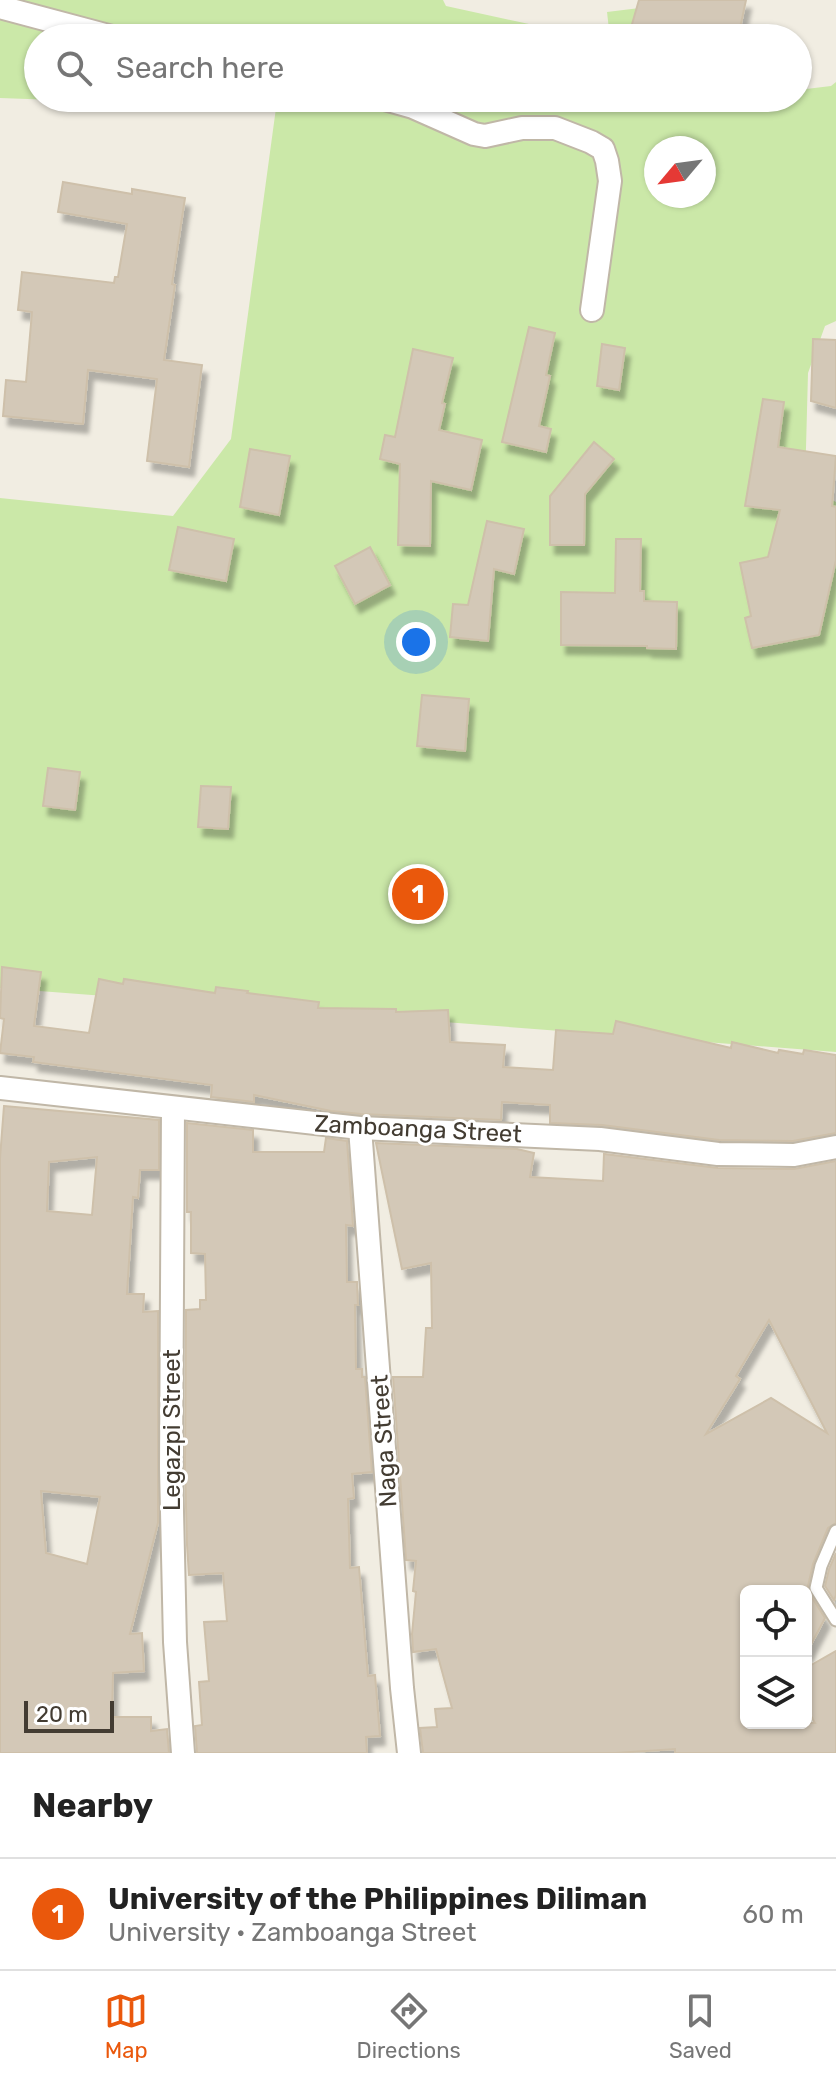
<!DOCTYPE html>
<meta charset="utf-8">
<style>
:root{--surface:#fff;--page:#f2f2f2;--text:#222;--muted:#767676;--line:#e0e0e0;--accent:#ea580c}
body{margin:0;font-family:Rubik,sans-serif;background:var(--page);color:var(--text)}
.controls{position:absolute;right:24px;bottom:24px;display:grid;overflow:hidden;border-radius:12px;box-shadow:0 2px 6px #0004}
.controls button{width:72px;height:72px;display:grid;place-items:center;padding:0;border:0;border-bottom:2px solid var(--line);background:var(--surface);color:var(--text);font:40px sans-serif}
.compass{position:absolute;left:644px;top:136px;width:72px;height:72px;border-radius:50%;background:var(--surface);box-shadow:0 2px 6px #0004;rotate:241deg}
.scale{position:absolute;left:24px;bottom:20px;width:90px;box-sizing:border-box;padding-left:8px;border:4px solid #433c32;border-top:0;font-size:22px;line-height:28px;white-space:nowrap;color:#433c32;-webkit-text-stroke:6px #fff;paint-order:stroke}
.you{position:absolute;left:416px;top:642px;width:28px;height:28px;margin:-20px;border:6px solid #fff;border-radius:50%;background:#1a73e8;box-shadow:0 0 0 12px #1a73e833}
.badge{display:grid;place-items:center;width:52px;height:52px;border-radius:50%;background:var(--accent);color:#fff;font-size:26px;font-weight:700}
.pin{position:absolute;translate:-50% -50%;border:4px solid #fff;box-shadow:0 2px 8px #0006}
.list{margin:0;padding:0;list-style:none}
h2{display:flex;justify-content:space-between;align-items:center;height:104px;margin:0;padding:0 32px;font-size:34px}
h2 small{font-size:26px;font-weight:400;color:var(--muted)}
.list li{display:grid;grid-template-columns:52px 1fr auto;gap:24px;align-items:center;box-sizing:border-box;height:112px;padding:0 32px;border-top:2px solid var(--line)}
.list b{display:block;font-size:30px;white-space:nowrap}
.list p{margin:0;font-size:26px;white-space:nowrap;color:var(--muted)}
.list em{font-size:26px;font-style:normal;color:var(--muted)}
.icon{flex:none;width:44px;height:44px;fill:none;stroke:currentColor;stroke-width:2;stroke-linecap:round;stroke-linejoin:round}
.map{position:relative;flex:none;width:836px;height:1753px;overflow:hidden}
.search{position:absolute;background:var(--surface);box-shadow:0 2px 6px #0004;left:24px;right:24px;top:24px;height:88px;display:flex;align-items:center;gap:20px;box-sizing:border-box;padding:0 28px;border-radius:44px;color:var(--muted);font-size:30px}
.sheet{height:216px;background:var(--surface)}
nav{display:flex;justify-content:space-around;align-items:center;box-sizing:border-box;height:112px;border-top:2px solid var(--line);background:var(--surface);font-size:22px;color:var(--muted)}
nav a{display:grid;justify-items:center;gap:4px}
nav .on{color:var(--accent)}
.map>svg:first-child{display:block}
</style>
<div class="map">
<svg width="836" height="1753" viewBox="0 0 836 1753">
<defs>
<filter id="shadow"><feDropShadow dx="5" dy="9" stdDeviation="2" flood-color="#0004"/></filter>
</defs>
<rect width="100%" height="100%" fill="#f1ede2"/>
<!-- green -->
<g fill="#cbe8a8" fill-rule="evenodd">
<path d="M0,0H443L446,6L529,24L535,38H38V98H798V90L831,86L836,82V321L825,326L808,373L805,485L836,502V1052L0,988V498L173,516L231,439L276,108L0,98ZM656,148H704V196H656Z"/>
<path d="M656,6L677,38H610L607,12Z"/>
</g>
<!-- building -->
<g fill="#d3c8b7" stroke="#cec0aa" stroke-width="2" fill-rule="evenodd" filter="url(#shadow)">
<path d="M639,0H746L738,38H711L684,30L682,38H628Z"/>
<path d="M63,182L132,194V189L185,198L172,284L175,285L164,360L202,365L189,467L147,461L157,379L88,370L83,424L3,416L6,380L26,382L32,312L18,310L22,272L114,283L115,277H118L127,224L58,212Z"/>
<path d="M529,327L555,333L546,375L550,376L539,426L551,429L546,452L502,442Z"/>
<path d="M813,339L836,340V408L811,401Z"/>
<path d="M602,344L625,348L619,390L597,386Z"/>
<path d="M413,349L453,358L442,403L445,404L439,430L482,440L471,490L431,481L430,546L398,545L400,464L380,459L385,435L395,437Z"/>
<path d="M763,399L784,402L778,447L836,456L832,506L836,507V560L819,635L752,648L745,618L751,616L740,563L768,557L780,510L745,506Z"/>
<path d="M594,442L614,459L585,494L584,545H550V496Z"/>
<path d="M250,449L290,456L279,515L240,507Z"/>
<path d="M487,521L524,529L514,574L494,569L488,641L450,637L453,604L468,605Z"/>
<path d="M178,527L234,539L226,581L169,570Z"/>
<path d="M616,539H641L640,591H644V601L677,602L676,649L647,648V646L561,645V592L615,593Z"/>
<path d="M370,547L390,585L355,604L335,566Z"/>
<path d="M422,695L469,699L465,751L417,746Z"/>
<path d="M48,768L80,772L75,810L43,806Z"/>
<path d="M201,786L231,787L228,829L198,827Z"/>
<path d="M2,967L41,972L34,1026L89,1033L99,979L123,984L124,979L215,993L216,987L248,991L247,993L319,1002L318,1008L396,1009V1012L448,1010L450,1042L505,1045L503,1067L553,1070L556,1030L613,1034L616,1021L731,1048L732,1042L778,1053L779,1050L803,1054L804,1050L836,1055V1133L793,1141L719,1140L602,1125L550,1123V1105L502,1102L501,1120L361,1114L331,1111L254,1095V1102L211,1097L212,1085L33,1062L34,1057L0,1053L4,1019L0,1018Z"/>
<path d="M4,1106L159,1120V1170H140L138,1198L133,1197L127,1294H144L143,1312L158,1311V1523L130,1634L142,1633L144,1671L113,1673L112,1717H151V1731L167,1729L169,1753H0V1158ZM97,1157L92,1215L47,1211L49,1162ZM41,1491L100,1497L87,1564L46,1553Z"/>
<path d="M187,1123L253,1130V1152H324L326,1138L347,1141L353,1226L346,1225L347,1282H357L358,1305H355L356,1369H362V1377H365L372,1472L352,1474L354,1498L348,1499L350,1568L359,1567L368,1676L375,1675L380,1736L366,1737L367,1753H197L195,1726L202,1725L199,1682L209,1681L204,1622L227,1621L223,1573L189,1575L187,1545L185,1468L186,1310L200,1309V1300H206L205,1254L191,1253V1212H187Z"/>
<path d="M376,1143L517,1149L534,1153L530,1177L603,1181L604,1154L718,1168L794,1169L836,1161V1523L828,1528L813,1564L808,1586V1591L825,1618L806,1654V1591H746V1723H815L806,1707V1668L836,1651V1753H675V1749L616,1753H423L420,1728L437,1727L435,1709L452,1708L436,1649L413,1652L412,1634L416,1592L413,1591L416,1561L406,1560L393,1377H423L426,1328H432L431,1263L402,1269ZM769,1320L827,1433L771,1398L706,1434L740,1379L736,1376Z"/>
<path d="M836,1553V1595L834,1600L825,1586L829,1569Z"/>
</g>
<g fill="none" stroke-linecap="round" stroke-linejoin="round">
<!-- lane casing -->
<g stroke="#c0b7a7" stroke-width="15">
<path id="lane" d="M836,1531L821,1566L816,1588L836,1620"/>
</g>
<!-- street casing -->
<g stroke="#c0b7a7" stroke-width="26">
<g id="street">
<path d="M0,7L116,38"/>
<path d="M381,98L413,107L474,134L485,136L522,128H555L591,142L603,149L607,161L610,181L592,310"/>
<path d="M0,1088L360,1128L600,1139L718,1154L794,1155L836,1147"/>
<path d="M173,1108L171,1468L175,1642L183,1753"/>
<path d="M360,1128L402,1688L409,1753"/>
</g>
</g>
<!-- lane -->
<use href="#lane" stroke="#fff" stroke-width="11"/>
<!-- street -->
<use href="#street" stroke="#fff" stroke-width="22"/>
</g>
<g text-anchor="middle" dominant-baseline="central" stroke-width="6" stroke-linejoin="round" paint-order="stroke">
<!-- street labels -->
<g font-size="24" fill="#433c32" stroke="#fff">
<text transform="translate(418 1129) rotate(3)">Zamboanga Street</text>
<text transform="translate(172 1430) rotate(-90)">Legazpi Street</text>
<text transform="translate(384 1441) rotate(-94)">Naga Street</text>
</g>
</g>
</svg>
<div class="controls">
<button><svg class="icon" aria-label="locate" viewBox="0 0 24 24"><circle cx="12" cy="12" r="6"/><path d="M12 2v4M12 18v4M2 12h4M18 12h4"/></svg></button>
<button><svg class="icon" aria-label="layers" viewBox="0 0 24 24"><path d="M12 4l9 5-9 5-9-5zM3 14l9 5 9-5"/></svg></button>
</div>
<svg class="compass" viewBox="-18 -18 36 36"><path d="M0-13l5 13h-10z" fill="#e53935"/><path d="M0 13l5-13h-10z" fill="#767676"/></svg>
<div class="scale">20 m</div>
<div class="you"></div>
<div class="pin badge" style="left:418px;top:894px">1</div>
<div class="search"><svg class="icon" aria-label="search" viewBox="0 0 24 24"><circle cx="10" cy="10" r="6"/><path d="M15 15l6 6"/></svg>Search here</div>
</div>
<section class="sheet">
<h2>Nearby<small></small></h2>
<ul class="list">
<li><span class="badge">1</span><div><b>University of the Philippines Diliman</b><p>University · Zamboanga Street</p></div><em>60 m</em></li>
</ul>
</section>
<nav>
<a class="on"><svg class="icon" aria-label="map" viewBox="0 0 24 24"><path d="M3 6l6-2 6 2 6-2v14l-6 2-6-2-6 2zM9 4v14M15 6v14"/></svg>Map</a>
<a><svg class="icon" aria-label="directions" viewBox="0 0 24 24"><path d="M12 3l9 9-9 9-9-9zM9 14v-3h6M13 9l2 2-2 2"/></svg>Directions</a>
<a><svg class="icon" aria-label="saved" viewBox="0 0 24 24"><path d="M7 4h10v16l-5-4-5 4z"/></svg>Saved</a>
</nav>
